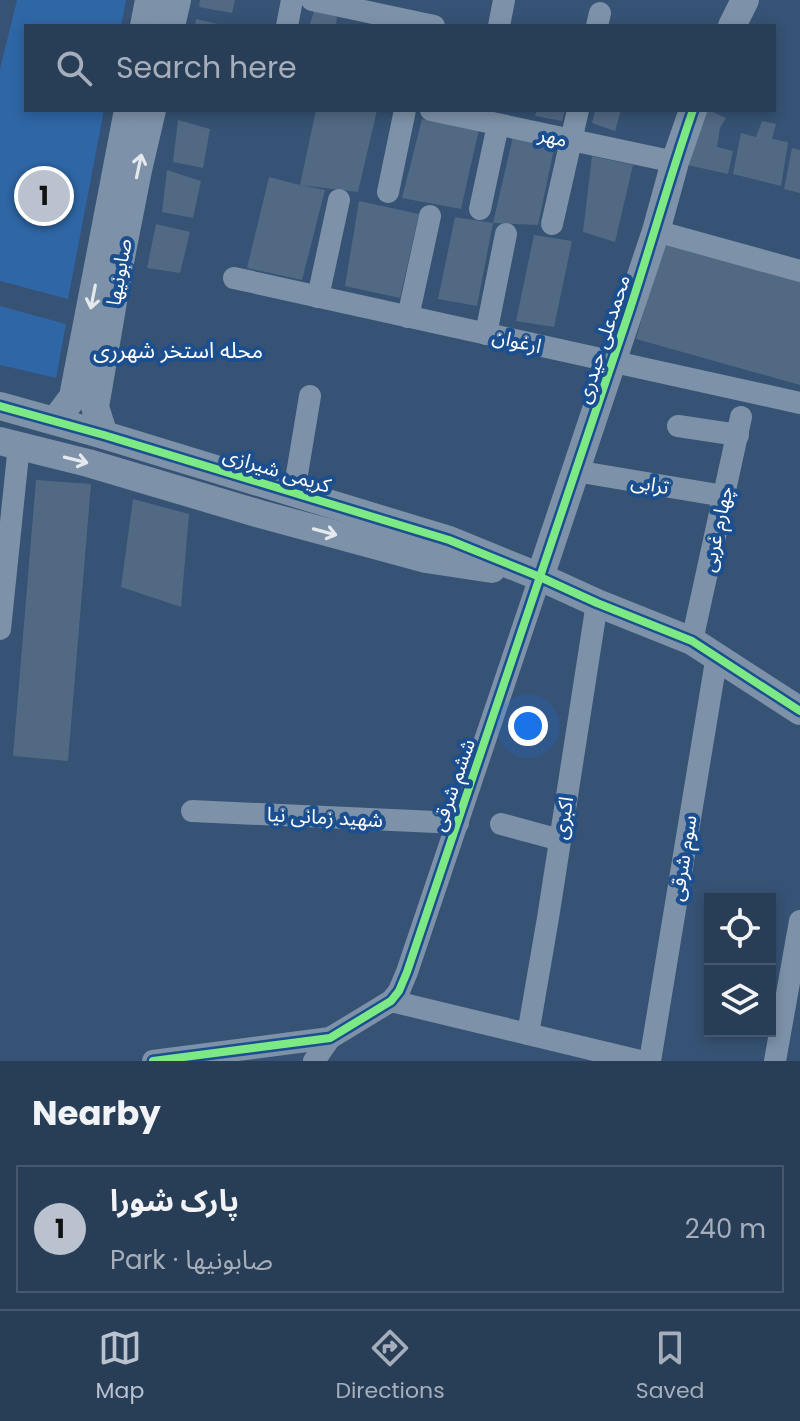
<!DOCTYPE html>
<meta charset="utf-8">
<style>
:root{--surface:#283e57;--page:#30455d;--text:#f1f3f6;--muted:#a5aeba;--line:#44576d;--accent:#b9c2ce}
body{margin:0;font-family:Poppins,"Noto Sans Arabic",sans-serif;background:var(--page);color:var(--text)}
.controls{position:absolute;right:24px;bottom:24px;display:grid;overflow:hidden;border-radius:0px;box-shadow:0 4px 12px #0003}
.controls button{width:72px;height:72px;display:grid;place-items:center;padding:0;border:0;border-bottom:2px solid var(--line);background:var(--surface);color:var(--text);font:40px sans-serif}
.you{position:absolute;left:528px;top:726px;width:28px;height:28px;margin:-20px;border:6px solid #fff;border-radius:50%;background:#1a73e8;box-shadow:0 0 0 12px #1a73e833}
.badge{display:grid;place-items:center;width:52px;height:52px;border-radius:50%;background:var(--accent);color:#111;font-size:26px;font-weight:700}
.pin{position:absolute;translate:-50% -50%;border:4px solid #fff;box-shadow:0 2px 8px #0006}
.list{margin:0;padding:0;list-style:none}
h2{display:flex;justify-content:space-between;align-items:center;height:104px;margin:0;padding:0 32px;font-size:34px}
h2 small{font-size:26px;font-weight:400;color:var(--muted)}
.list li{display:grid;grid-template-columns:52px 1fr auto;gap:24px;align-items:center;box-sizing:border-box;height:128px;margin:0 16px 16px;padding:0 16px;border:2px solid var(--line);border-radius:0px}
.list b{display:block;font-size:30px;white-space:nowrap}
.list p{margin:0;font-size:26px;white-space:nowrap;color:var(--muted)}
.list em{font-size:26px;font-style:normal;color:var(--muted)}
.icon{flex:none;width:44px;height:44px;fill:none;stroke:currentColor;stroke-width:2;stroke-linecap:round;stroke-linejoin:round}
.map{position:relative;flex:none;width:800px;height:1061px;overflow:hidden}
.search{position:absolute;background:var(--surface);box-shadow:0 4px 12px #0003;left:24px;right:24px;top:24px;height:88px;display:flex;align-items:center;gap:20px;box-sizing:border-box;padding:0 28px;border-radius:0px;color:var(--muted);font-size:30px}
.sheet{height:248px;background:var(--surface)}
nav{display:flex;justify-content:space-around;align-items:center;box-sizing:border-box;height:112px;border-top:2px solid var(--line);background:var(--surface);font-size:22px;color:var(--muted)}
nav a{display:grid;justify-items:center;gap:4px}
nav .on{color:var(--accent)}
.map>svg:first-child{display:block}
</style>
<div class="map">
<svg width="800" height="1061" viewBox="0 0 800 1061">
<rect width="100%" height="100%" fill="#365274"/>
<!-- green -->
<g fill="#2f66a5">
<path d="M17,0H126L121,26H26V110H104L68,299L0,281V69Z"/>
<path d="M0,306L66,324L56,378L0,365Z"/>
</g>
<!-- building -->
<g fill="#526984">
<path d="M200,0H235L232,13L199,7Z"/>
<path d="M315,9L337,17L336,26H309Z"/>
<path d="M196,19L222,25V26H195Z"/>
<path d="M316,110H377L358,192L300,185L325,190L302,280L247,268L269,177L300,185Z"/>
<path d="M537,110H565L562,121L535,116Z"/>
<path d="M595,110H621L615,131L592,123Z"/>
<path d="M701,110L713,112L726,118L720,128L717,147L733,151L728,174L683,164Z"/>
<path d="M422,119L479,129L461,209L402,198Z"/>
<path d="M178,120L210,129L203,168L173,162Z"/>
<path d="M762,121L776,124L772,139L788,142L781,186L733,174L741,133L756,137Z"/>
<path d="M515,128L555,144L538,225L493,223Z"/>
<path d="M792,148L800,150V193L784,189Z"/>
<path d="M592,156L633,165L615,242L583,232Z"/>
<path d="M167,170L201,181L193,218L162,212Z"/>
<path d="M359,201L419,214L400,298L345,286Z"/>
<path d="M455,217L493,223L477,306L438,299Z"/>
<path d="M156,224L190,232L180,273L147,268Z"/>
<path d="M534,235L572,241L554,327L516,321Z"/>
<path d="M664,240L800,277V385L636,339Z"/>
<path d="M36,480L91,484L68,761L13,756Z"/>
<path d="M133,499L189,514L181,607L121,587Z"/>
</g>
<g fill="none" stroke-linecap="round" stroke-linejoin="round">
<!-- minor -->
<g stroke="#7d92a8" stroke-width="22">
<path d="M312,0L434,26"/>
<path d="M287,26L292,0"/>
<path d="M499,26L504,0"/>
<path d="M597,26L600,13"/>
<path d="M431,110L675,162"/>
<path d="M388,192L405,110"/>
<path d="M480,209L498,125"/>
<path d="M552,224L578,110"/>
<path d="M656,231L800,271"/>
<path d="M234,278L800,403"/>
<path d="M318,297L339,200"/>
<path d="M408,317L430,216"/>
<path d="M486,334L506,234"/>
<path d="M678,426L738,435"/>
<path d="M575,471L724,496"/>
<path d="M294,492L310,396"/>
<path d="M0,629L19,445"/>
<path d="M692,641L741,417"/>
<path d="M192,811L458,823"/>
<path d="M501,824L560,840"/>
<path d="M391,1001L640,1061"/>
<path d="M528,1034L548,918L597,603"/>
<path d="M153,1061L330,1038L391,1001L399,991L407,972L540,577"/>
<path d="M314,1061L330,1038"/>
<path d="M650,1061L717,655"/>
<path d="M775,1061L800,921"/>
</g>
<!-- tertiary -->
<g stroke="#7d92a8" stroke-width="28">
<path d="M144,26L149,0"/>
<path d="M171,26L177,0"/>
<path d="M732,26L745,0"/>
<path d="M0,406L104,435L449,540L540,577L597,603L692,641L800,711"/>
<path d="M55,421L73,397L128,110"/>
<path d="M104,435L95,407L119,267L138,170L152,110"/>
<path d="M0,441L88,463L260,514L426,559L492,569"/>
<path d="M540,577L656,231L675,162L693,110"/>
</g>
<!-- cycleway casing -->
<g stroke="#1b4f8f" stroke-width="13">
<g id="cycleway">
<path d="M0,406L104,435L449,540L540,577L597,603L692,641L800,711"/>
<path d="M153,1061L330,1038L391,1001L399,991L407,972C481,754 554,536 627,318C650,249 669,179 693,110"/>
</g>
</g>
<!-- cycleway -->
<use href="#cycleway" stroke="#7ce984" stroke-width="8"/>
</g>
<!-- one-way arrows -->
<defs><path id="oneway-shaft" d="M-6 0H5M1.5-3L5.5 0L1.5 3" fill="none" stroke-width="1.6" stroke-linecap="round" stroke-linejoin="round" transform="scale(2)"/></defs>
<g stroke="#e5e9ee">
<use href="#oneway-shaft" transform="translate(139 166) rotate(-78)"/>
<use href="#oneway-shaft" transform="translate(93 297) rotate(101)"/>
<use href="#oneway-shaft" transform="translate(76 460) rotate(14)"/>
<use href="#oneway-shaft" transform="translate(325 532) rotate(15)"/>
</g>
<g text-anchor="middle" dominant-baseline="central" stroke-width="8" stroke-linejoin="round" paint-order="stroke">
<!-- street labels -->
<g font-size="20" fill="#fff" stroke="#1b4f8f">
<text transform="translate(553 137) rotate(13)">مهر</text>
<text transform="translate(119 272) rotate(-80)">صابونیها</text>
<text transform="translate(603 339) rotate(-72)">محمدعلی حیدری</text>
<text transform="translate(517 341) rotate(13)">ارغوان</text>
<text transform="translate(277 470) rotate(17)">کریمی شیرازی</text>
<text transform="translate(650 484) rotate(10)">ترابی</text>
<text transform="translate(717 529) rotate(-78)">چهارم غربی</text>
<text transform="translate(453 785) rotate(-71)">ششم شرقی</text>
<text transform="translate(325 817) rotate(3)">شهید زمانی نیا</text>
<text transform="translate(563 818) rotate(-81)">اکبری</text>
<text transform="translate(683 858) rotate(-81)">سوم شرقی</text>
</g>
<!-- neighbourhood labels -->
<g font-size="22" fill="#fff" stroke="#1b4f8f">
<text x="178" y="350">محله استخر شهرری</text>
</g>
</g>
</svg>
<div class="controls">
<button><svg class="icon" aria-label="locate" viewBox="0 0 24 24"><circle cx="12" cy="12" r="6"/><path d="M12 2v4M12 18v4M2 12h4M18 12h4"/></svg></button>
<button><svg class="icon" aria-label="layers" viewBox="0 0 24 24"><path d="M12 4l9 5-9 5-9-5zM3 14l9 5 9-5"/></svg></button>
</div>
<div class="you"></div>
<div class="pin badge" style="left:44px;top:196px">1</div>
<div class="search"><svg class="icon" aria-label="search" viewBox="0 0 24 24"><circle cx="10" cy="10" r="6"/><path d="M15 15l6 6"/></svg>Search here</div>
</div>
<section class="sheet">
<h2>Nearby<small></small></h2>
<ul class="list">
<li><span class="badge">1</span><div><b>پارک شورا</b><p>Park · صابونیها</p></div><em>240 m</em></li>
</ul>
</section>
<nav>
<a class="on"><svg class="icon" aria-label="map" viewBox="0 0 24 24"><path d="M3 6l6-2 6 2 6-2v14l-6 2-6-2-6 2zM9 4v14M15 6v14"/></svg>Map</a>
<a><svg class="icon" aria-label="directions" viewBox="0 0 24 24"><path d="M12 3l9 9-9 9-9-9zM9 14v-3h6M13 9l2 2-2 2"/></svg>Directions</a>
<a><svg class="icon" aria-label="saved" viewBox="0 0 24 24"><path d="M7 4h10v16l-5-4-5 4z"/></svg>Saved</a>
</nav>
